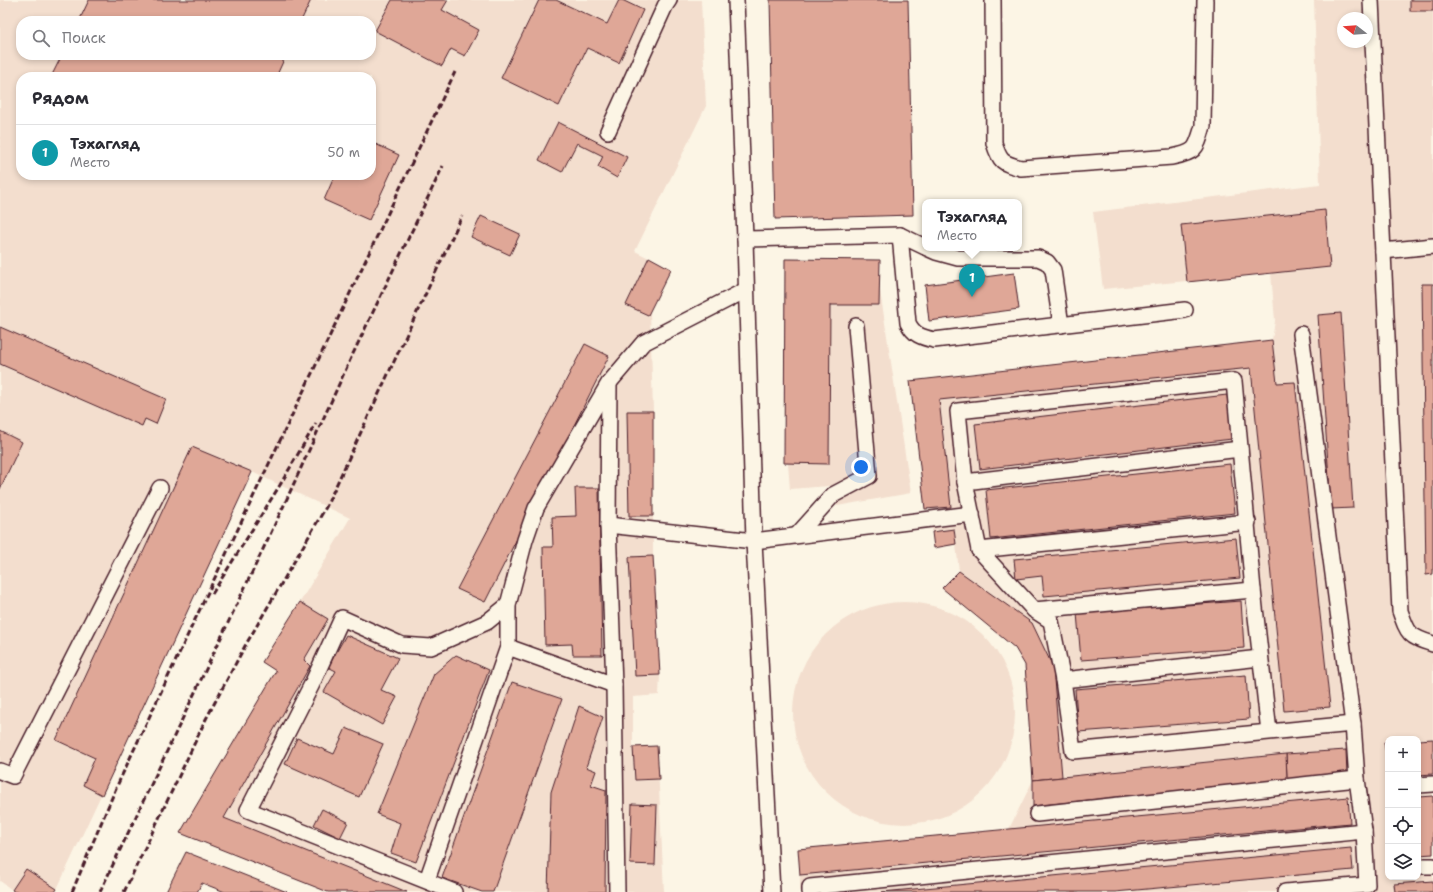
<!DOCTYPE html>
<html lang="ru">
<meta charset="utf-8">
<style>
:root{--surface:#fff;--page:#f2f2f3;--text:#2b2b33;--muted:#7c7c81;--line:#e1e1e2;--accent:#ea580c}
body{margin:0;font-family:"Shantell Sans",sans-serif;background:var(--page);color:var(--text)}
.controls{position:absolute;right:12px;bottom:12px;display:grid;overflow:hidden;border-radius:8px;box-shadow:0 2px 6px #0003}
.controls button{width:36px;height:36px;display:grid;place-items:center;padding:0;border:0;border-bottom:1px solid var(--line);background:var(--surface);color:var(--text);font:20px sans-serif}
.compass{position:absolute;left:1337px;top:12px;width:36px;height:36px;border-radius:50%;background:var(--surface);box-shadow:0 2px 6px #0003;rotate:287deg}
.you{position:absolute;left:861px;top:467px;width:14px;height:14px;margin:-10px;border:3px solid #fff;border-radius:50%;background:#1a73e8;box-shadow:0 0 0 6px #1a73e833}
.badge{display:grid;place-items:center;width:26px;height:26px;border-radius:50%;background:var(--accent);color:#fff;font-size:13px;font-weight:700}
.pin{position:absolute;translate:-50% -33px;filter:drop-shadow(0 1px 2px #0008)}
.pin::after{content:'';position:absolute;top:21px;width:14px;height:12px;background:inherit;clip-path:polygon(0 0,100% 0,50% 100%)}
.popup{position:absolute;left:922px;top:199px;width:100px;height:52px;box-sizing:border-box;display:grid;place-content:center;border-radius:8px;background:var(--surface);filter:drop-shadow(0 1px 3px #0005);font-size:13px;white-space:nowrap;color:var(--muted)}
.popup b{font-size:15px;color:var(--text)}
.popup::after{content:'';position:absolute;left:50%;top:100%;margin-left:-8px;border:8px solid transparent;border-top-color:var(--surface)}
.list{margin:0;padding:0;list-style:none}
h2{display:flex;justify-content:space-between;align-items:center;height:52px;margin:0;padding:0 16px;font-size:17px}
h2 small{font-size:13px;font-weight:400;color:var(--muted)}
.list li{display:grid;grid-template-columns:26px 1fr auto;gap:12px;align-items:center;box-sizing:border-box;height:56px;padding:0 16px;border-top:1px solid var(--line)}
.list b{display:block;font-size:15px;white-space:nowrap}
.list p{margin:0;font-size:13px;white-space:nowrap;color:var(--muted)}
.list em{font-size:13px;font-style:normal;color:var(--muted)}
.icon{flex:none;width:22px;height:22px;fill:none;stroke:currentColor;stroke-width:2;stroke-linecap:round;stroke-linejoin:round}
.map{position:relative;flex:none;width:1433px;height:892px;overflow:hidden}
.search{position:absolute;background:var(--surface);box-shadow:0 2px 6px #0003;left:16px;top:16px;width:360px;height:44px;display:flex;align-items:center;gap:10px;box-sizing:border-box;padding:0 14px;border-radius:16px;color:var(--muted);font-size:15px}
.panel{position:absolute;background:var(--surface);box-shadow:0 2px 6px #0003;left:16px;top:72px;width:360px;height:108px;border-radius:16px}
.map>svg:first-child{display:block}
</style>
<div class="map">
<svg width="1433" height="892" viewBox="0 0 1433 892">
<rect width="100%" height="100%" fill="#fcf5e5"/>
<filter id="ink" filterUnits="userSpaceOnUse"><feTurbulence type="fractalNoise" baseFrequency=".025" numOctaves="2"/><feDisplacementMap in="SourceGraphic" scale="8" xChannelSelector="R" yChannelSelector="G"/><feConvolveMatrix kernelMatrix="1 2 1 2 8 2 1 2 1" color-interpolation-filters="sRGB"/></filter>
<g filter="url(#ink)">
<!-- built -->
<g fill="#f3dece" fill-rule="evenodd">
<path d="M0,0H701L706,106L635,251L671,269L650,311L653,411V556L660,675L659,695L633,697V747L657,746L664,892H328L180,833L276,672L262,662L299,604L350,518L252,472L57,889L55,892H15L0,881ZM21,21H371V55H21ZM21,77H371V175H21Z"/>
<path d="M1314,0H1433V892H800V875L798,849L1009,829L1033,780L1025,664L1015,648L942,588L959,571L956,545L934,548L930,509H925L910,381L1272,340L1275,321L1271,273L1103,289L1093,212L1320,184ZM1343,18H1367V42H1343ZM1388,739H1418V877H1388Z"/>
<path d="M785,259L880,260L879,284L911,493L837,506L829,486L790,489L788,464L784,463Z"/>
<circle cx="904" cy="713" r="111"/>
</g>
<!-- building -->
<g fill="#dfa797" stroke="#4a1f2b">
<path d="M89,0H311L301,21H79Z"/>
<path d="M392,0H448L442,10L479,30L465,56L451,49L442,66L375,31Z"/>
<path d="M539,0H556L607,24L619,0H622L643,10L619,63L587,48L559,106L501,78Z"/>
<path d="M770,0H908L913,215L775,219Z"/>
<rect x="1410" y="0" width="23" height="11"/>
<path d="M62,55H286L276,77H51Z"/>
<path d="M558,122L627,157L617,178L598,167L603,156L577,143L562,172L539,160Z"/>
<path d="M371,142L399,155L369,220L324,200L335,175H371Z"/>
<path d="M1325,210L1330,267L1187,282L1181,225Z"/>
<path d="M481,216L520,234L510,255L471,237Z"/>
<path d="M649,257L671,269L648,315L626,305Z"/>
<path d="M785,259L880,260L879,305H830L829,464L784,463Z"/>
<path d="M1014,273L1019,309L929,321L925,285Z"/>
<path d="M1422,284H1433V574L1426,575Z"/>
<path d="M1341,313L1353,508L1331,509L1318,315Z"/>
<path d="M0,327L166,399L156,424L145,419L142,426L0,364Z"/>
<path d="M1272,340L1277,383L1295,382L1330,707L1284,711L1251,368L939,400L951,507L925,509L910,381Z"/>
<path d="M585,344L609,356L485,602L457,589Z"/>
<path d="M1227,395L1232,439L980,469L975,424Z"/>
<path d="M627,411H653V516H629Z"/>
<path d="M0,431L22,442L0,489Z"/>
<path d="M192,447L252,472L102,795L83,785L95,758L56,740Z"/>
<path d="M1230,464L1235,513L991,539L986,490Z"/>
<path d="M575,488H599L602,655H573L572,644L545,645L543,547H553L552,517L576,516Z"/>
<path d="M954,529L956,544L934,548L932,532Z"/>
<path d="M1236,538L1240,578L1044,596L1042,576L1016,579L1014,559Z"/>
<path d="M653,556L660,675L635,676L629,557Z"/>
<path d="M959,571L1032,623L1053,667L1062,777L1033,780L1025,665L1015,648L942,588Z"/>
<path d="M1241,601L1244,648L1081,660L1077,613Z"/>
<path d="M300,602L328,619L304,660L310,666L224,818L407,892H328L180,833L276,671L262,662Z"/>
<path d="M346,635L398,658L381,690L397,697L382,725L324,692L336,671L328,667Z"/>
<path d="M456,655L489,670L416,862L391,853L400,823L377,814L434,674Z"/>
<path d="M1246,675L1249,719L1078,732L1075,689Z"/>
<path d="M512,682L562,699L493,892H482L442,878Z"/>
<path d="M579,706L603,717L586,767L596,771L591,785L606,790L605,892H548L551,792Z"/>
<path d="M346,728L383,744L359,797L285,764L297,738L334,754Z"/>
<path d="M1433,739V774L1418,775V740Z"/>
<path d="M1384,742H1388V766Z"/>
<path d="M657,746L659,779L635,780L633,747Z"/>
<path d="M1346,750L1347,775L1287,779L1286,754Z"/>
<path d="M1286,754L1287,779L1033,806V780Z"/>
<path d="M1433,796V854L1418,855V797Z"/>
<path d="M1348,797L1350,823L800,875L798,849Z"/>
<path d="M632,804L657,805L655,865L630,864Z"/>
<path d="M322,809L348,822L340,838L314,825Z"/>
<path d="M1351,848L1353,870L1115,892H882Z"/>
<path d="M186,852L287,892H225L202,883L197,892H166Z"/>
<path d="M26,869L57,889L55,892H15L12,890Z"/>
<path d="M1433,881V892H1395L1394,884Z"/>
</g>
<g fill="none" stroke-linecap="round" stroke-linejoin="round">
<!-- service casing -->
<g stroke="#4a1f2b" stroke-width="18">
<g id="service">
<path d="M736,0L745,239L754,541L772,892"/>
<path d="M993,0L994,143C1000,162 1002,163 1021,168L1172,157C1197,152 1196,149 1203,126L1205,0"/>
<path d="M1371,0L1400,611C1408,634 1409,637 1433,644"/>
<path d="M608,131L665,6L669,0"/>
<path d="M900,235L925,247"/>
<path d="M745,239L900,235L908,323C914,335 921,337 934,340L1185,310"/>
<path d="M927,248L936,252L958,258H1038L1047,262L1053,270L1061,325"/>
<path d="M1383,251L1433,246"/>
<path d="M1301,334L1353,724"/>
<path d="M609,385L608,525L614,685L617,892"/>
<path d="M965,482L1240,449"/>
<path d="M608,525L754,541L972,514"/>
<path d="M797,535L833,495L869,476L856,326"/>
<path d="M979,550L1248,522"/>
<path d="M1034,610L1253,590"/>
<path d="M508,647L614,685"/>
<path d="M1063,680L1260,658"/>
<path d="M1269,732L1073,751L1063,680L1051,621L1034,610L979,550L965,482L958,411L1234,381L1253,590L1269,732L1353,724L1357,779"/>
<path d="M0,771L13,776L160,488"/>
<path d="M1418,785L1433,784"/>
<path d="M1037,814L1357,779L1364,831L1367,885L1285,892"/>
<path d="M1418,866H1433"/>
<path d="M427,880L508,647V605L525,540L536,508L609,383L643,343L746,290"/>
<path d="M454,892L248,810L312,684L342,618L402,645L431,647L487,622L508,605"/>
<path d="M810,892V887L1364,831"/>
</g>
</g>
<!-- service -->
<use href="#service" stroke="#fcf5e5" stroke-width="15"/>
<!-- rail -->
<g stroke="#4a1f2b" stroke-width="3" stroke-dasharray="6 3" stroke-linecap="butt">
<path d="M212,594L280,485L316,423"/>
<path d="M72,892L116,788L191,628L455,72"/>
<path d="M100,892L285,503L350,360L443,166"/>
<path d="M124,892L206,719L245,646L326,507L462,216"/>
</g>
</g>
</g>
</svg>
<div class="controls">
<button>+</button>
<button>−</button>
<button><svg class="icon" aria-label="locate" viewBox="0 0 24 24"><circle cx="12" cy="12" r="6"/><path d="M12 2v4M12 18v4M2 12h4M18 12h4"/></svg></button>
<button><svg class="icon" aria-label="layers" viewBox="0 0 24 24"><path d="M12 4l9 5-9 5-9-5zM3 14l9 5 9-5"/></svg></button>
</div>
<svg class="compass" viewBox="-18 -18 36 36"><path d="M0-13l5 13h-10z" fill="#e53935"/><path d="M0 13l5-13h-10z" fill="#7c7c81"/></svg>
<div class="you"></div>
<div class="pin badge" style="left:972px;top:297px;background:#0f9aa8">1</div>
<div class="popup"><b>Тэхагляд</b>Место</div>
<div class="search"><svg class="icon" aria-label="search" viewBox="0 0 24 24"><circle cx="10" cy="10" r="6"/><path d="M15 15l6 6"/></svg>Поиск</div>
<section class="panel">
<h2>Рядом<small></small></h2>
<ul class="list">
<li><span class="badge" style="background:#0f9aa8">1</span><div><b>Тэхагляд</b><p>Место</p></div><em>50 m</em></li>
</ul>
</section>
</div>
